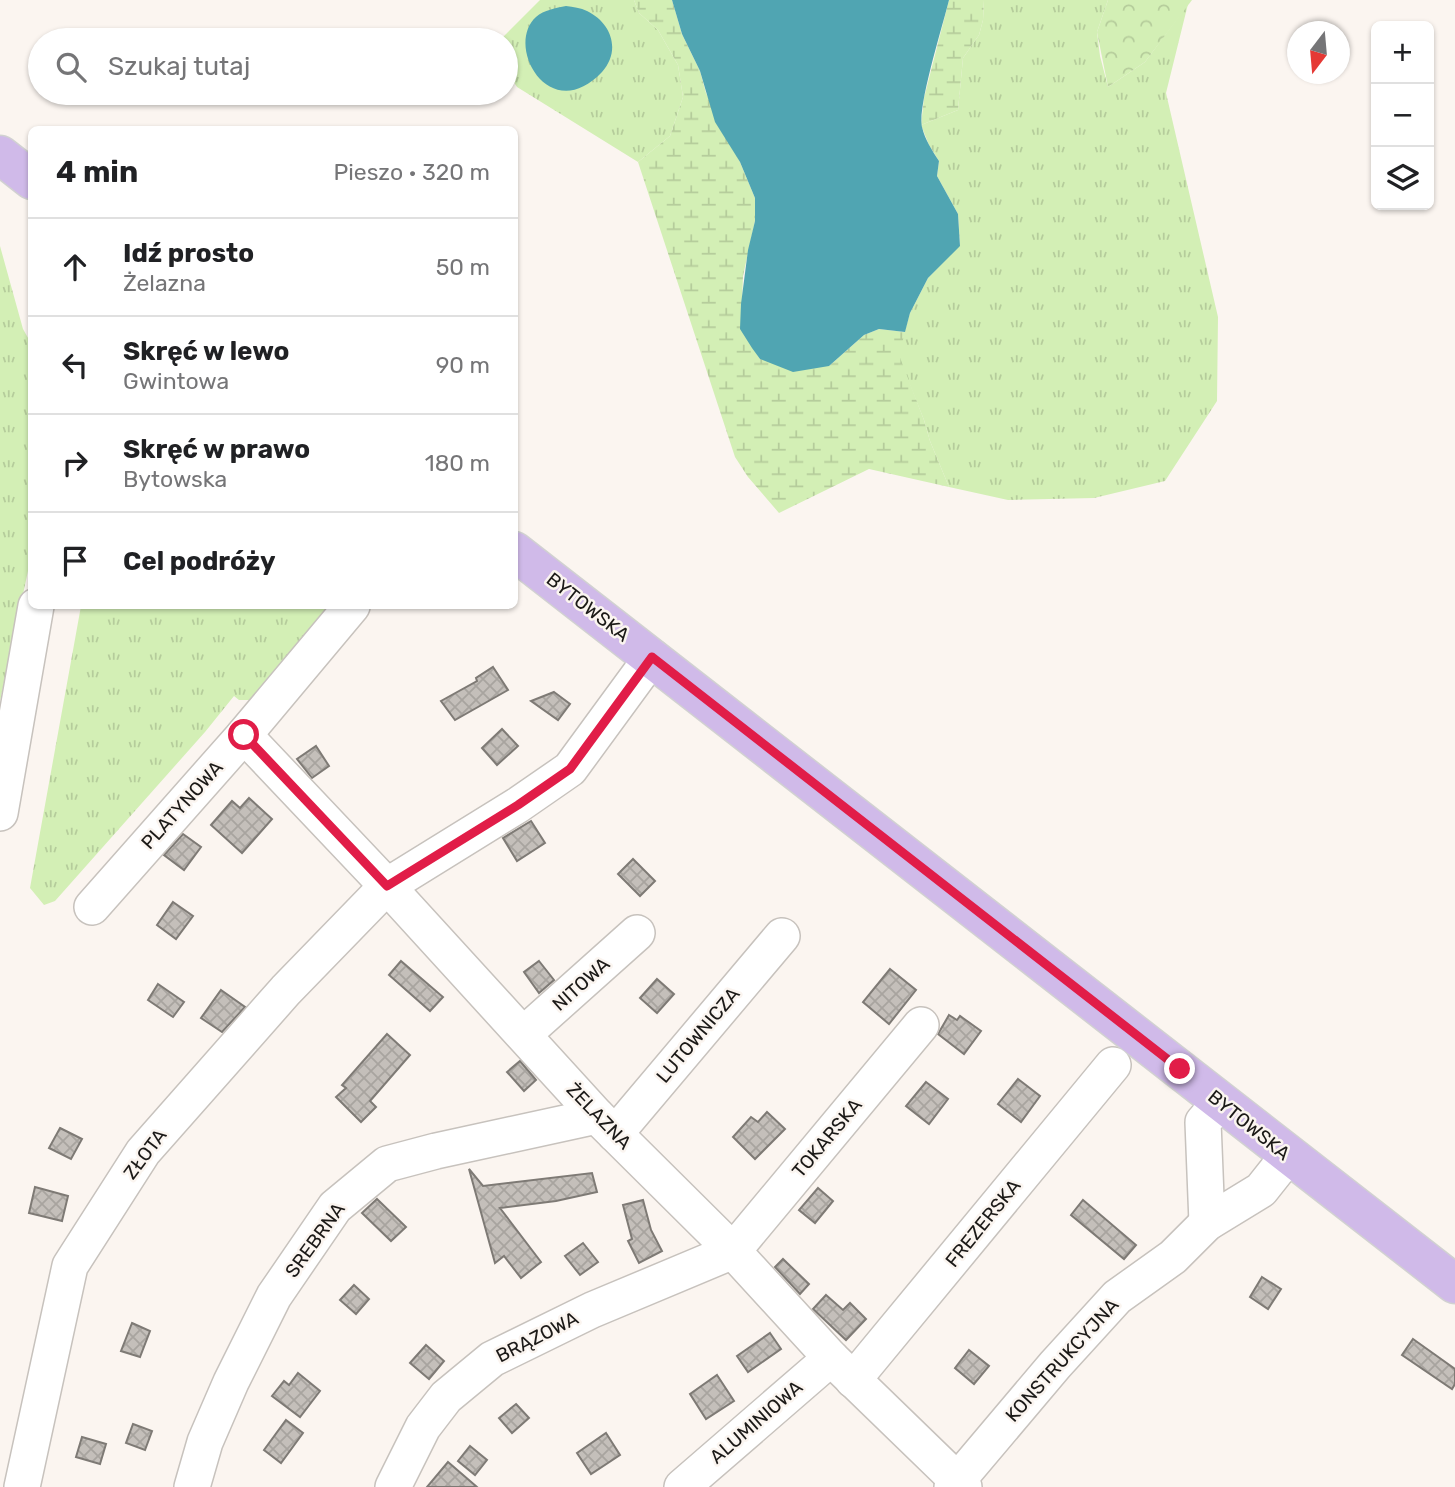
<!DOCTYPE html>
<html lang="pl">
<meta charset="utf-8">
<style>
:root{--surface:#fff;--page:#f2f2f2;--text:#202124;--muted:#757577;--line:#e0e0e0}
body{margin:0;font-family:Rubik,sans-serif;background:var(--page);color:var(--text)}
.controls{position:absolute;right:21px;top:21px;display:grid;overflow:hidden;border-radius:10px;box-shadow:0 2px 5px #0004}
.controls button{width:63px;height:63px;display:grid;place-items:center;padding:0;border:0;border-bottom:2px solid var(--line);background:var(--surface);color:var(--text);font:35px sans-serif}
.compass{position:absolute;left:1287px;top:21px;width:63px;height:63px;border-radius:50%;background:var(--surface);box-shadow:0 2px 5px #0004;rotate:196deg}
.stop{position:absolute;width:21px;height:21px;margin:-16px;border:5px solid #e11d48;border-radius:50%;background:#fff}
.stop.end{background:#e11d48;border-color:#fff;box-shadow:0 2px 7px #0008}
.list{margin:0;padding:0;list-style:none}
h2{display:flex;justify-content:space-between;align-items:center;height:91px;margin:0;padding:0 28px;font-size:30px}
h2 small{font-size:23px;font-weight:400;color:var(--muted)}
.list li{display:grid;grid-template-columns:46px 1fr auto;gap:21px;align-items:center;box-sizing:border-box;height:98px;padding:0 28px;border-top:2px solid var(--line)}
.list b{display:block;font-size:26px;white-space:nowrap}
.list p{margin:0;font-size:23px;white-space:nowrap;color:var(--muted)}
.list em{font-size:23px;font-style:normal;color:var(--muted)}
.icon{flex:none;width:38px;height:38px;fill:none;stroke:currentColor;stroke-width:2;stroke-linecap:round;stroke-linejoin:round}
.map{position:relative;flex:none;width:1455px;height:1487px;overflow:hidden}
.search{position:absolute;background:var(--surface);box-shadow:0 2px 5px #0004;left:28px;top:28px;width:490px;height:77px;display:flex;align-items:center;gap:18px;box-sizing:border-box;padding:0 24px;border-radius:38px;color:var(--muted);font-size:26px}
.panel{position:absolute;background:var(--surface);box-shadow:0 2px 5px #0004;left:28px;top:126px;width:490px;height:483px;border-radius:10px}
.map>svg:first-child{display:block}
</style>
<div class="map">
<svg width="1455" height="1487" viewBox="0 0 1455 1487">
<defs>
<pattern id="grass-tufts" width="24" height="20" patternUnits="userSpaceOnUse" patternTransform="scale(1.75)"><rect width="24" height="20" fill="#d3efb5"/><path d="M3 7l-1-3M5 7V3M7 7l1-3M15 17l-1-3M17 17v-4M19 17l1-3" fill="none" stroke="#b5cc9b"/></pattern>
<pattern id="forest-crowns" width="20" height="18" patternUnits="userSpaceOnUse" patternTransform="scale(1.75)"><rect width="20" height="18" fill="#d3efb5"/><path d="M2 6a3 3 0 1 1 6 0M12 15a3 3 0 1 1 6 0" fill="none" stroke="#b5cc9b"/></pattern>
<pattern id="wetland-marsh" width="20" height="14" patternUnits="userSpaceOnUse" patternTransform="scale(1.75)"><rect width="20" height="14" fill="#d3efb5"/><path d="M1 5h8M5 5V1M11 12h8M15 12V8" fill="none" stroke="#b5cc9b"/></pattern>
<pattern id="building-cross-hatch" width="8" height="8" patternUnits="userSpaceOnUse" patternTransform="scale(1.75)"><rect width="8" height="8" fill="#c4bfba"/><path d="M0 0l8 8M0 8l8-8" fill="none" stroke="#a8a49f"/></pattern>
</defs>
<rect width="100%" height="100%" fill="#fbf5f0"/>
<!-- grass -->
<g fill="url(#grass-tufts)">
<path d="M540,0H634L639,13L658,30L678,65L683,97L670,136L638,162L517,87L506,70V40H504L503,37Z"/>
<path d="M984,0H1108L1097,32L1100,56L1108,87L1145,62L1188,4L1166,93L1218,317L1217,401L1165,481L1094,498L1008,500L949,487L930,441L924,420L898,355L910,313L928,278L960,245L958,214L937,176L939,161L929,145L921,125L958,110L963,58L979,35L983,20Z"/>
<path d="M0,246L23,329L32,345L31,557L0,701Z"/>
<path d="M81,606H342L261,700H239L234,696L205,732L55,901L44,905L30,888Z"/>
</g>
<!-- forest -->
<path fill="url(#forest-crowns)" d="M1108,0H1192L1145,62L1108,87L1097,32Z"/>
<!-- wetland -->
<g fill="url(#wetland-marsh)">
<path d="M634,0H672L682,34L700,71L706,93L740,162L755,198V221L743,276L741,329L760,359L829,366L864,335L879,329L905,332L899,355L924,420L930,441L949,487L869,469L779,513L748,477L735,457L638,162L670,136L683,97L678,65L658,30L639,13Z"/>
<path d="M949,0H984L983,20L979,35L963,58L958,110L921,125L924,98Z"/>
</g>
<!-- water -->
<g fill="#50a5b2">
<path d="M672,0H949C943,25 917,107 922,127C925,140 932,150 939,161L937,176L958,214L960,246L928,278L910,313L905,332L879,329L864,335L829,366L793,372L760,359L752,348L740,329L741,304L748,250L755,221V198L740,162L715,122L700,71L682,34Z"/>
<path d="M566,6C573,7 581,8 587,11C612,23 621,51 602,72C550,127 504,46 536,17C544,10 556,8 566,6Z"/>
</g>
<!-- building -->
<g fill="url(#building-cross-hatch)" stroke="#7e7a75" stroke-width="2">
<path d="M493,667L508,690L455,720L441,701L477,681L476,678Z"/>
<path d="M554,692L570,704L558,720L531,701Z"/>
<path d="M502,729L518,746L497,765L482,748Z"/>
<path d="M316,746L329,766L312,778L297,759Z"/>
<path d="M249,798L272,819L242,853L211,825L232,801L240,808Z"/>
<path d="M531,821L545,843L517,861L503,838Z"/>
<path d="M183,834L201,847L184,870L164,855Z"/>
<path d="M633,859L655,881L640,896L618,874Z"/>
<path d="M173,902L193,916L176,939L157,925Z"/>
<path d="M401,961L443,997L430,1011L389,975Z"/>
<path d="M539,961L554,980L539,993L524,972Z"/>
<path d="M890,969L916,990L889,1024L863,1002Z"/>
<path d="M657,979L674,994L657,1013L640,998Z"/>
<path d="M158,984L184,1002L173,1017L148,1000Z"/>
<path d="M221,990L245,1007L222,1032L201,1018Z"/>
<path d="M949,1015L957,1020L960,1016L981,1031L964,1054L938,1034Z"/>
<path d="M387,1034L410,1055L370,1101L376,1107L361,1122L336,1097L346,1088L342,1085Z"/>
<path d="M520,1061L536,1080L524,1091L507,1072Z"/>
<path d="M1018,1079L1040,1096L1021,1122L998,1104Z"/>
<path d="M926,1082L948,1099L929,1124L906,1106Z"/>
<path d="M767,1112L785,1129L755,1159L733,1137L751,1117L758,1122Z"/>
<path d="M60,1128L82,1139L71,1159L49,1148Z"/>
<path d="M469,1169L483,1186L592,1173L597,1192L556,1201L500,1208L541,1262L521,1278L504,1256L495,1263Z"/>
<path d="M35,1187L68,1196L62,1221L29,1213Z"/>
<path d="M818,1188L833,1201L815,1223L799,1210Z"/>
<path d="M377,1199L406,1227L391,1241L362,1213Z"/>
<path d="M643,1200L651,1230L662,1251L639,1263L628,1241L632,1239L623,1205Z"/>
<path d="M1083,1200L1136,1245L1124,1259L1071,1215Z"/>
<path d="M583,1243L598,1262L580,1275L565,1256Z"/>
<path d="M783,1259L809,1284L800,1294L775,1267Z"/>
<path d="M1262,1277L1281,1289L1268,1309L1250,1297Z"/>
<path d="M354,1285L369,1299L356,1314L340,1300Z"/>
<path d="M826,1295L843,1310L850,1303L866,1319L846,1340L813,1309Z"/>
<path d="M132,1323L150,1331L140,1357L121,1351Z"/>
<path d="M770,1333L781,1349L748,1372L737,1356Z"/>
<path d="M1413,1339L1455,1369V1384L1452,1389L1402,1355Z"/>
<path d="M426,1345L444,1361L429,1379L410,1363Z"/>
<path d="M969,1350L989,1366L974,1384L955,1368Z"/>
<path d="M298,1373L320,1391L300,1417L272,1396L284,1381L289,1385Z"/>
<path d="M717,1375L734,1401L706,1419L690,1394Z"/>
<path d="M516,1404L529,1418L512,1433L499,1418Z"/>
<path d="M286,1420L303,1433L281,1463L264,1450Z"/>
<path d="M133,1424L152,1431L145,1450L126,1443Z"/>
<path d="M606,1433L620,1455L591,1474L577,1453Z"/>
<path d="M82,1437L106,1444L100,1464L76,1457Z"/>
<path d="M470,1446L487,1460L475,1475L458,1461Z"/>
<path d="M448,1462L477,1487H427Z"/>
</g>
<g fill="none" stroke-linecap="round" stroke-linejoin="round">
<!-- minor casing -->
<g stroke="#c7c2bd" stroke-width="38">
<g id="minor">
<path d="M244,735L387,886L597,1116L733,1251L831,1358L964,1487"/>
<path d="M0,813L36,606"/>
<path d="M92,907L244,735L352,606"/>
<path d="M524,1034L637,933"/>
<path d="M615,1134L782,936"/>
<path d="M1207,1223L1203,1122L1221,1101"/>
<path d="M853,1380L1113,1065"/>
<path d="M22,1487L70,1266L143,1152L286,990L387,886L518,805L570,769L652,657"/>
<path d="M192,1487L205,1442L231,1382L274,1296L335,1207L387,1164L436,1151L597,1116"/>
<path d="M393,1487L423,1427L446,1397L492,1359L592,1310L733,1251L921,1025"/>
<path d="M682,1487L831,1358"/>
<path d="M952,1487L1055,1365L1117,1297L1173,1257L1207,1223L1261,1190L1288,1156"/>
</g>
</g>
<!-- major casing -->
<g stroke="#d1d1d1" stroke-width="41">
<g id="major">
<path d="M0,155L32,180"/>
<path d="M514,551L1455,1284"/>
</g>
</g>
<!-- minor -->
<use href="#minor" stroke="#fff" stroke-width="35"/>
<!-- major -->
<use href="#major" stroke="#d0bae9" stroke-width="38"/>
</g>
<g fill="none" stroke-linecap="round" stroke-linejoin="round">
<!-- route -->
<path stroke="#e11d48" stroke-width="9" d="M244,735L387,886L518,805L570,769L652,657L1180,1069"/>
</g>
<g text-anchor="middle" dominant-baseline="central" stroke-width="5" stroke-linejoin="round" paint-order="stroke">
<!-- street labels -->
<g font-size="19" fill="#1b1917" stroke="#fbf5f0">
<text transform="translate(588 607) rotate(38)">BYTOWSKA</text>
<text transform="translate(182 805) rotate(-48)">PLATYNOWA</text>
<text transform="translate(581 984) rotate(-42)">NITOWA</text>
<text transform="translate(698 1035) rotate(-50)">LUTOWNICZA</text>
<text transform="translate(599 1116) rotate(46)">ŻELAZNA</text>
<text transform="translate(1249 1125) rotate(39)">BYTOWSKA</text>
<text transform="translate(827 1138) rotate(-50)">TOKARSKA</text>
<text transform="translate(145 1154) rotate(-53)">ZŁOTA</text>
<text transform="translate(983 1223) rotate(-51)">FREZERSKA</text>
<text transform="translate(315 1240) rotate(-54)">SREBRNA</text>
<text transform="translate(537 1337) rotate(-27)">BRĄZOWA</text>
<text transform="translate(1062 1360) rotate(-48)">KONSTRUKCYJNA</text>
<text transform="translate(756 1422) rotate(-41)">ALUMINIOWA</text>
</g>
</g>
</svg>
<div class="controls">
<button>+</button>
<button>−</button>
<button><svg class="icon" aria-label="layers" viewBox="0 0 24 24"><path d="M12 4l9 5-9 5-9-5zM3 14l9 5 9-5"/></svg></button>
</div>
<svg class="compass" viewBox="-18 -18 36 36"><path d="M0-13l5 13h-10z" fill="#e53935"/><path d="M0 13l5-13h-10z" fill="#757577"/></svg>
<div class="stop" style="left:244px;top:735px"></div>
<div class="stop end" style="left:1180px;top:1069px"></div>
<div class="search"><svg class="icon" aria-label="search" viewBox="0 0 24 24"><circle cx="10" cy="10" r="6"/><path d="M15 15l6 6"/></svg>Szukaj tutaj</div>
<section class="panel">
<h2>4 min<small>Pieszo · 320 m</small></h2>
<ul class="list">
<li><svg class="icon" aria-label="ahead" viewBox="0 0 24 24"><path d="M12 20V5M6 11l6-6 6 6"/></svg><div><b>Idź prosto</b><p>Żelazna</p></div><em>50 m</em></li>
<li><svg class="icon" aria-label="left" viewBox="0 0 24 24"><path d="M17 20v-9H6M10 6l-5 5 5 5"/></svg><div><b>Skręć w lewo</b><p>Gwintowa</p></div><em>90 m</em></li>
<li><svg class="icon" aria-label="right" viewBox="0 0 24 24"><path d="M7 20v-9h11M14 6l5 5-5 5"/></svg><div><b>Skręć w prawo</b><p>Bytowska</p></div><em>180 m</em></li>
<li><svg class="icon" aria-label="arrive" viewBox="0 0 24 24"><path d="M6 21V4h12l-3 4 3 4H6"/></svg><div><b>Cel podróży</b></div></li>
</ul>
</section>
</div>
